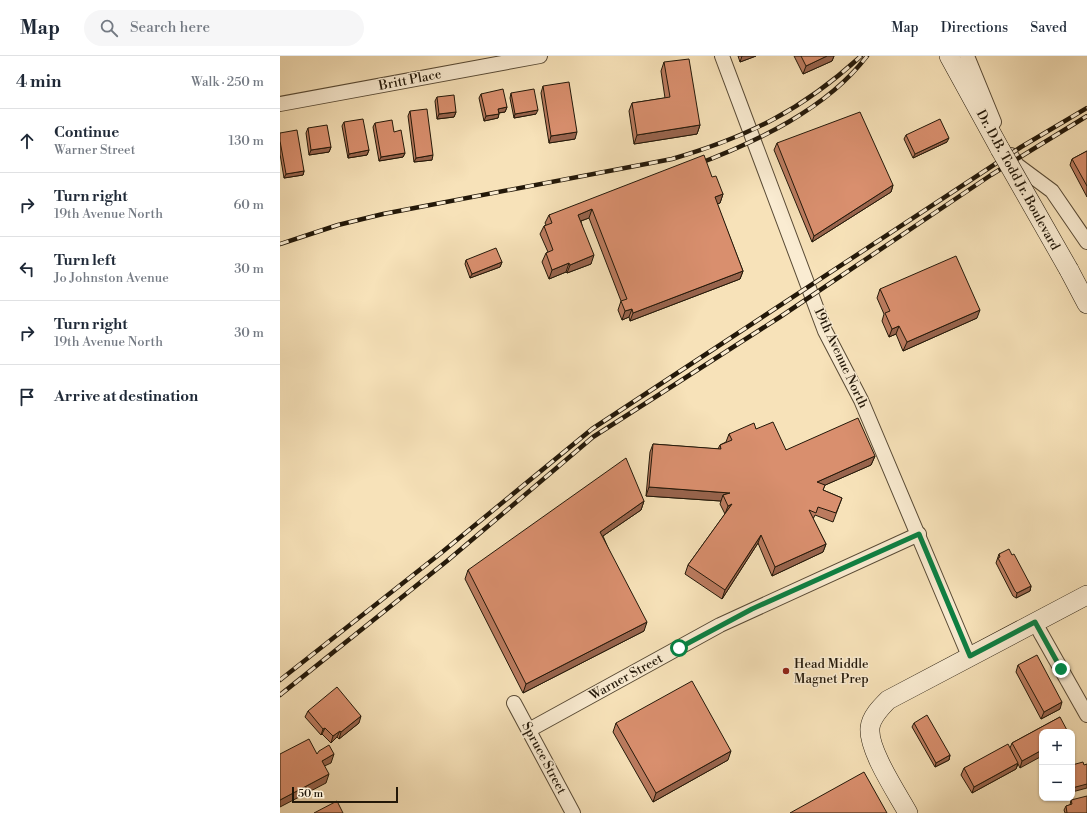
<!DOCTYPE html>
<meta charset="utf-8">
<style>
:root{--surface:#fff;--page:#f6f6f7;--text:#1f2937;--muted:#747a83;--line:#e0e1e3}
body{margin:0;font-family:"Libre Bodoni",serif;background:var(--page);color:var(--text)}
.controls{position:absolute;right:12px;bottom:12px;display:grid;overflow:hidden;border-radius:8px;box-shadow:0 1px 3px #0004}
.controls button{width:36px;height:36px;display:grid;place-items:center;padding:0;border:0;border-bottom:1px solid var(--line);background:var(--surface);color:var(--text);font:20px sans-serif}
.scale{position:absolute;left:12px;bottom:10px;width:106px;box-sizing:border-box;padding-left:4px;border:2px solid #231809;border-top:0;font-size:11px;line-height:14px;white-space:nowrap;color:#231809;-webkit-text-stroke:3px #faecd2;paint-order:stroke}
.stop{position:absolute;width:12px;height:12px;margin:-9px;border:3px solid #0b8043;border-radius:50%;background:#fff}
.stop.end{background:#0b8043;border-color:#fff;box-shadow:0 1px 4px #0008}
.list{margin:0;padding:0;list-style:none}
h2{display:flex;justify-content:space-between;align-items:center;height:52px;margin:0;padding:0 16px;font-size:17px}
h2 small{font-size:13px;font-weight:400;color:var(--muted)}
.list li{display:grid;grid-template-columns:26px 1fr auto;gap:12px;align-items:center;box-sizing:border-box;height:64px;padding:0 16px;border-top:1px solid var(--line)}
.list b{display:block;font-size:15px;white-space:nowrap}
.list p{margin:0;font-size:13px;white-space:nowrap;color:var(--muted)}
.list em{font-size:13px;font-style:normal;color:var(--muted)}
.icon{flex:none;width:22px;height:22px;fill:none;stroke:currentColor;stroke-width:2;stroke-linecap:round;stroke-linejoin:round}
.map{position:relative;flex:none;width:807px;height:757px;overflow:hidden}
header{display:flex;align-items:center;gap:24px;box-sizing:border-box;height:56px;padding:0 20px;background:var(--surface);border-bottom:1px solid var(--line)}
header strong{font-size:19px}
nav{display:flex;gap:22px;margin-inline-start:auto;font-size:14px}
.search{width:280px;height:36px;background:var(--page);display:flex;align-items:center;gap:10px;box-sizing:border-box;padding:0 14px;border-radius:22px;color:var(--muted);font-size:15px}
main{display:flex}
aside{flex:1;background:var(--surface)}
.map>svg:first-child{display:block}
</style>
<header>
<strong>Map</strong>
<div class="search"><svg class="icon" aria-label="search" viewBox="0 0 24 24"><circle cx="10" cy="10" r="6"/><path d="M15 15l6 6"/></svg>Search here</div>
<nav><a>Map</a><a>Directions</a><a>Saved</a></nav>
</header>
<main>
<aside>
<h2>4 min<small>Walk · 250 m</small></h2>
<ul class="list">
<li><svg class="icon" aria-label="ahead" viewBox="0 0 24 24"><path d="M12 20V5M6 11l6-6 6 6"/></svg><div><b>Continue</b><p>Warner Street</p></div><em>130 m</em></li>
<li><svg class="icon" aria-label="right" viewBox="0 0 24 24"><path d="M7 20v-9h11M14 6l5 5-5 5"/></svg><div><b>Turn right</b><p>19th Avenue North</p></div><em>60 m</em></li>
<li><svg class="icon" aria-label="left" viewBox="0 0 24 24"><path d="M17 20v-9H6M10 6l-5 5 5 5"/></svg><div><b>Turn left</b><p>Jo Johnston Avenue</p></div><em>30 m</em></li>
<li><svg class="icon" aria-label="right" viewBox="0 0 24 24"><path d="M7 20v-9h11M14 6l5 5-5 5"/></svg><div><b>Turn right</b><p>19th Avenue North</p></div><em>30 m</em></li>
<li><svg class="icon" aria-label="arrive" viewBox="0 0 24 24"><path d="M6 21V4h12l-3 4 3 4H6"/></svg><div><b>Arrive at destination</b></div></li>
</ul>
</aside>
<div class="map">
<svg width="807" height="757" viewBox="0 0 807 757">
<rect width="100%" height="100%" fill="#f7e2b9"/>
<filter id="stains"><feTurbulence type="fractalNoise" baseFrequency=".005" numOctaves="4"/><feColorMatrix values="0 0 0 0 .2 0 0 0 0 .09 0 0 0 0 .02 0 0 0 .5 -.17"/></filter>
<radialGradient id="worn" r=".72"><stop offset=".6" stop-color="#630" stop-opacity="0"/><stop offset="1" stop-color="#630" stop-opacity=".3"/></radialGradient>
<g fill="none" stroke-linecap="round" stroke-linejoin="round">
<!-- street casing -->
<g stroke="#584a35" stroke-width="16">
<g id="street">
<path d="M442,0L545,275L581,344L689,600"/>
<path d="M687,0L714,66"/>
<path d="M0,48L260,0"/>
<path d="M731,99L737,109L772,135L807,186"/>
<path d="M755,567L807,659"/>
<path d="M234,647L293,757"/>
<path d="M249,674L440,569L639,478"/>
</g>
</g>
<!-- secondary casing -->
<g stroke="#231809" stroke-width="20">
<g id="secondary">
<path d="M669,0L720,93"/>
<path d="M789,214L807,248"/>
<path d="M628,757C617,737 588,694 590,672C591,661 601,651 608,644L807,539"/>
</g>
</g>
<!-- street -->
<use href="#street" stroke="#faecd2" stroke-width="14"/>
<!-- secondary -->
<use href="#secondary" stroke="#faecd2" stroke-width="19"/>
<!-- rail casing -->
<g stroke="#231809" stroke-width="4.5">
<g id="rail">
<path d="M415,109C476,86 547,53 587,0"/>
<path d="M0,188L58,169L103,158L392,103C468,81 522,54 581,0"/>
<path d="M0,624L161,497L312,373L741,91L807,52"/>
<path d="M0,639L167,505L313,381L500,261L711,119L807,60"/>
</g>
</g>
<!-- rail -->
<use href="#rail" stroke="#faecd2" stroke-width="3" stroke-dasharray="9" stroke-linecap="butt"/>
<!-- secondary-bridge casing -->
<g stroke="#231809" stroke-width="20" stroke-linecap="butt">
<path id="secondary-bridge" d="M720,93L789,214"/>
</g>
<!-- secondary-bridge -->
<use href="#secondary-bridge" stroke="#faecd2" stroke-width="19"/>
</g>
<!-- wall -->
<g fill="#bb7b5f" stroke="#231809">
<path d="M458,0H476L460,6Z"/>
<path d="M514,0H554L552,5L523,18Z"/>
<path d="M384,6L420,69L417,78L354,88L349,55L352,47L385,42L381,15Z"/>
<path d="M263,30L295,83L269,87L261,37Z"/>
<path d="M231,37L256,58L234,62L230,42Z"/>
<path d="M201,38L227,51L225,56L219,57L218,62L204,65L199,42Z"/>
<path d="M157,41L176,56L174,61L157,63L155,45Z"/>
<path d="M130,55L152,104L134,106L128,60Z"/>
<path d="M64,66L89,94L87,99L68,102L62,70Z"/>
<path d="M95,67L125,97L123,101L99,105L93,71Z"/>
<path d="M28,72L51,91L49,96L29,99L26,77Z"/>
<path d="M0,77L24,115L23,119L4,122L0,98Z"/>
<path d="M626,79L667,86L633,102L624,83Z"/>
<path d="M497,87L613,129L611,136L532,186L494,94Z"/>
<path d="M807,95V141L790,109L792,103Z"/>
<path d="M432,121L443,138L440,147L437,148L463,215L460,223L350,265L349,261L342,264L338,254L341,245L309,162L301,165L311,208L287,217L286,216L269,223L262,206L266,197L268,196L260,178L264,170L266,169L265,167L269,159Z"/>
<path d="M186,204L222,206L220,211L190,222L185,208Z"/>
<path d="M600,233L697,262L623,295L616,278L609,281L602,265L604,258L597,242Z"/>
<path d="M476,373L506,394L595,400L591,409L545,429L543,434L562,442L553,466L535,459L533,463L546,488L543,496L492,520L478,487L442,543L405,518L408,509L445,458L440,448L441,445L366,440L370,396L373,388L438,393L440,389L446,386L449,378Z"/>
<path d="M364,445L361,454L323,480L364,575L243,637L185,523L188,514Z"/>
<path d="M719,498L732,499L751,530L750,535L736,542L733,540L716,507Z"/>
<path d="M738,609L780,653L761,663L736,616Z"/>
<path d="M28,655L79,667L59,683L57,681L51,687L42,678L41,679L25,661Z"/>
<path d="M780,661L740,712L738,708L736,713L692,737L681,719L684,712L730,692L732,687Z"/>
<path d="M336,667L448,704L373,746L333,676Z"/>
<path d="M634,667L670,699L669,704L655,711L632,671Z"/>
<path d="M791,744L807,757H785L784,754L786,750L790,749Z"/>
</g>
<!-- shaded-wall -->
<g fill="#98644d" stroke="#231809">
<path d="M462,0H476L460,6Z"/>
<path d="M547,0H554L552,5L523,18L526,10Z"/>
<path d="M227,51L225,56L217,57L218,53Z"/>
<path d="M258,54L256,58L234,62L235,58Z"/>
<path d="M176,56L174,61L157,63L159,58Z"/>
<path d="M219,58L218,62L204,65L206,60Z"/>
<path d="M420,69L417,78L354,88L357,79Z"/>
<path d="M297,76L295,83L269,87L271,80Z"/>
<path d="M669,82L667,86L633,102L635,98Z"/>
<path d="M51,91L49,96L29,99L31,94Z"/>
<path d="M89,94L87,99L68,102L69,98Z"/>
<path d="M125,97L123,101L99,105L101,101Z"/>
<path d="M153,99L152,104L134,106L136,102Z"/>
<path d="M24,115L23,119L4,122L6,118Z"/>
<path d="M613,129L611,136L532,186L534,180Z"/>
<path d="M443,138L440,147L432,150L435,141Z"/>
<path d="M312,153L309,162L295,167L298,159Z"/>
<path d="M314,199L311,208L287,217L290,209Z"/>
<path d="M222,206L220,211L190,222L192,218Z"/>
<path d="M289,207L286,216L269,223L272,214Z"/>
<path d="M463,215L460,223L350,265L353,257Z"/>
<path d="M352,253L349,261L342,264L345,255Z"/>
<path d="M700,254L697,262L623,295L627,286Z"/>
<path d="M619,270L616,278L609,281L612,273Z"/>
<path d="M595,400L591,409L534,434L537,426Z"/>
<path d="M369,431L450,437L443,439L441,445L366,440Z"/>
<path d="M364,445L361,454L317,484L320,476Z"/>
<path d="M452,448L445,458L448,450Z"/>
<path d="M481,479L478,487L442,543L445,534Z"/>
<path d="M546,488L543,496L492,520L495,511Z"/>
<path d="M751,530L750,535L736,542L737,537Z"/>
<path d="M367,566L364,575L243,637L246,628Z"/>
<path d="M782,646L780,653L761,663L764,656Z"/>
<path d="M81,660L79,667L59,683L61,676Z"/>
<path d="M45,672L42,678L41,679L43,673Z"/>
<path d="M60,675L57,681L51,687L53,680Z"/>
<path d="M762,694V700L740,712L742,705Z"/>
<path d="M451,695L448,704L373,746L376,737Z"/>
<path d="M54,698L51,707L38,713L42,705Z"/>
<path d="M670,699L669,704L655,711L656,707Z"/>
<path d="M738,707L736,713L692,737L694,731Z"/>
<path d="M49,718L46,727L0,751V744Z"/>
<path d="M807,727V732L792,736V732Z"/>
</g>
<!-- building -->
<g fill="#d98f6e" stroke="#231809">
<path d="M521,0H547L526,10Z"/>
<path d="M409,3L420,69L357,79L352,47L390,41L384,6Z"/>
<path d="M289,26L297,76L271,80L263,30Z"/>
<path d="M223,33L227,51L218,53L219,58L206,60L201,38Z"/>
<path d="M254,33L258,54L235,58L231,37Z"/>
<path d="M174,39L176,56L159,58L157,41Z"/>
<path d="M147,53L153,99L136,102L130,55Z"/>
<path d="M580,56L613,129L534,180L497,87Z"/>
<path d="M83,63L89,94L69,98L64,66Z"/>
<path d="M660,63L669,82L635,98L626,79Z"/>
<path d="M112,64L114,76L121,74L125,97L101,101L95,67Z"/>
<path d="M47,69L51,91L31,94L28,72Z"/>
<path d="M17,74L24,115L6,118L0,85V77Z"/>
<path d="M807,95V130L792,103Z"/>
<path d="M424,99L432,121L436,120L443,138L435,141L463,215L353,257L352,253L345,255L341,245L347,243L312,153L298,159L314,199L290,209L289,207L272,214L266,197L273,194L264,170L272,167L269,159Z"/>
<path d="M216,192L222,206L192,218L186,204Z"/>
<path d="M676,200L700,254L627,286L619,270L612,273L605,257L610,255L600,233Z"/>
<path d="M578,362L595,400L537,426L545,429L543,434L562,442L556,457L538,451L536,457L529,454L546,488L495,511L481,479L445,534L408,509L452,448L448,450L443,439L450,437L369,431L373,388L441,393L440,389L452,384L449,378L474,367L476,373L493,366L506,394Z"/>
<path d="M346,402L364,445L320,476L367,566L246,628L188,514Z"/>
<path d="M729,493L732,499L734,498L751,530L737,537L735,535L718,502L720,501L719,498Z"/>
<path d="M757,599L782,646L764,656L738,609Z"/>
<path d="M412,625L451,695L376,737L336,667Z"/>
<path d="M57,631L81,660L61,676L60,675L53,680L45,672L43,673L28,655Z"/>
<path d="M647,659L670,699L656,707L634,667Z"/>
<path d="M780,661L788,676H762V694L742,705L732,687Z"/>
<path d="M29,683L37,698L39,695L49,689L54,698L42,705L49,718L0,744V698Z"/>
<path d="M728,688L738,707L694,731L684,712Z"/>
<path d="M803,706L804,709L807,708V728L792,732V709Z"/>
<path d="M584,716L607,757H510Z"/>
<path d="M807,740V757H787L786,750L792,748L791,744Z"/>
<path d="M57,745L63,757H34Z"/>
</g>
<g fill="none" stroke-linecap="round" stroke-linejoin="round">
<!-- route -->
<path stroke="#0b8043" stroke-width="5" d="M399,592L472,553L639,478L690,600L755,566L781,613"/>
</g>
<!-- markers -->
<circle fill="#8f2418" stroke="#faecd2" stroke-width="1.5" cx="506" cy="615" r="4"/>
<g text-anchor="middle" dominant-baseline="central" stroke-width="3" stroke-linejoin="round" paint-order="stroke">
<!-- street labels -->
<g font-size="13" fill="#231809" stroke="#faecd2">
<text transform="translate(130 24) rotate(-11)">Britt Place</text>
<text transform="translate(738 124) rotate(61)">Dr. D.B. Todd Jr. Boulevard</text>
<text transform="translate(561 302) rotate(65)">19th Avenue North</text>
<text transform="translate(346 621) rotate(-29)">Warner Street</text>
<text transform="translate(264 702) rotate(62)">Spruce Street</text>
</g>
<!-- poi labels -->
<g font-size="13" fill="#231809" stroke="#faecd2" text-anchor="start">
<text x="514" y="608">Head Middle<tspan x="514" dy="15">Magnet Prep</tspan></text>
</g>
</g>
<rect width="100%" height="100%" filter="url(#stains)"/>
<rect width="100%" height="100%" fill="url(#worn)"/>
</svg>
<div class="controls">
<button>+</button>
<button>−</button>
</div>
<div class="scale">50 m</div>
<div class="stop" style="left:399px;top:592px"></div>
<div class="stop end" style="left:781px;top:613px"></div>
</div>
</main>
